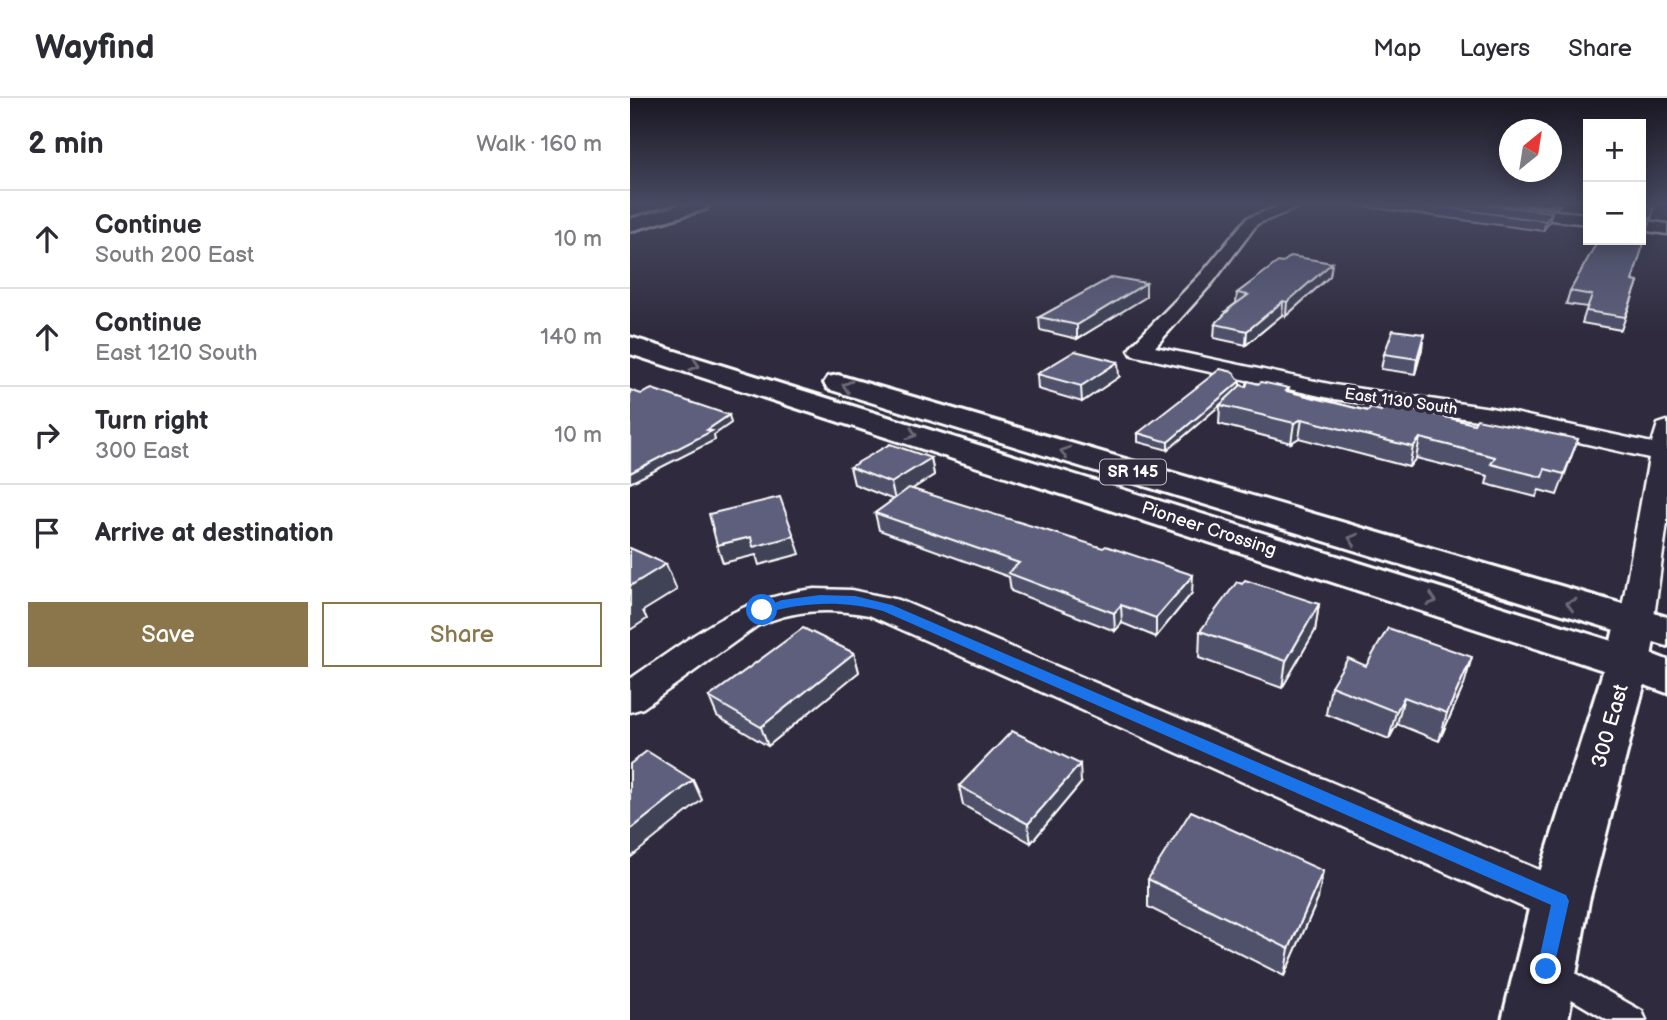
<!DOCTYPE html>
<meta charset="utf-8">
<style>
:root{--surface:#fff;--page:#f7f7f7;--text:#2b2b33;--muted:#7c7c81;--line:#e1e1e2;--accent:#8a764a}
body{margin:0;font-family:"Balsamiq Sans",sans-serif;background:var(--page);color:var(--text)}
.controls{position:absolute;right:21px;top:21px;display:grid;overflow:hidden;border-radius:0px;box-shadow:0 4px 18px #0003}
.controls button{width:63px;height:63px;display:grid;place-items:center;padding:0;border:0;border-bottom:2px solid var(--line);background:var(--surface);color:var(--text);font:35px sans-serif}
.compass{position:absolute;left:869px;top:21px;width:63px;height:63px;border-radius:50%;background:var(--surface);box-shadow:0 4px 18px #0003;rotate:30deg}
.stop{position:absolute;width:21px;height:21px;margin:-16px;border:5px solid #1a73e8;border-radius:50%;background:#fff}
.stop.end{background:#1a73e8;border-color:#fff;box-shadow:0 2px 7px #0008}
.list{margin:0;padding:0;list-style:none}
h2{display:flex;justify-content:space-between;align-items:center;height:91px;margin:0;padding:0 28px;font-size:30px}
h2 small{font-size:23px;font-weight:400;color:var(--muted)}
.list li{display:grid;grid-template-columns:46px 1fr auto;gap:21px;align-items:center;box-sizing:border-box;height:98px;padding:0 28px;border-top:2px solid var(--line)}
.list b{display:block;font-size:26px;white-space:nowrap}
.list p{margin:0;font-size:23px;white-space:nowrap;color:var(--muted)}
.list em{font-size:23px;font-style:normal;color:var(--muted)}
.actions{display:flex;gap:14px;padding:21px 28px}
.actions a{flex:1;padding:16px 0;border:2px solid var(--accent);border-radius:0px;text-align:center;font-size:24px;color:var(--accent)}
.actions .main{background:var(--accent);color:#fff}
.icon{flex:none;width:38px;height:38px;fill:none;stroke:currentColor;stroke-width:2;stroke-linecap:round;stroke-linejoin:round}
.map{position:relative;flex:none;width:1037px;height:922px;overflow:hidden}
header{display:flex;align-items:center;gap:42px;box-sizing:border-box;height:98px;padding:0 35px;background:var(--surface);border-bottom:2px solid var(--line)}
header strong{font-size:33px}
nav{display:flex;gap:38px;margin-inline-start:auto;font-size:24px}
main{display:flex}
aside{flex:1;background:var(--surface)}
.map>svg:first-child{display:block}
</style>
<header>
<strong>Wayfind</strong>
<nav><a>Map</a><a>Layers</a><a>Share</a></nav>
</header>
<main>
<aside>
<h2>2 min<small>Walk · 160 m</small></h2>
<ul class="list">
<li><svg class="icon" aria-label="ahead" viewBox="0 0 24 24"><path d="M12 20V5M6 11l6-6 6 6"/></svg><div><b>Continue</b><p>South 200 East</p></div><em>10 m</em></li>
<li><svg class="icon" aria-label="ahead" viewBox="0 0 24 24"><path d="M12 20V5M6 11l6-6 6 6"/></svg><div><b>Continue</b><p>East 1210 South</p></div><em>140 m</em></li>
<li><svg class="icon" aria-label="right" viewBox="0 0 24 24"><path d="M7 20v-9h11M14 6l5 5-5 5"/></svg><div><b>Turn right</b><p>300 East</p></div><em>10 m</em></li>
<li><svg class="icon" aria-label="arrive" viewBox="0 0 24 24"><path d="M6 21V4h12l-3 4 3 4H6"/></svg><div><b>Arrive at destination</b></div></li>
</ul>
<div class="actions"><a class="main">Save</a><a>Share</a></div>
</aside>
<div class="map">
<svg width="1037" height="922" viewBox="0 0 1037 922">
<rect width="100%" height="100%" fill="#2f2a3d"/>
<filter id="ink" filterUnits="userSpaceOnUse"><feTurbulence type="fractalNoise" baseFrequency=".0143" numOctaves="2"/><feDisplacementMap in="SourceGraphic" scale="14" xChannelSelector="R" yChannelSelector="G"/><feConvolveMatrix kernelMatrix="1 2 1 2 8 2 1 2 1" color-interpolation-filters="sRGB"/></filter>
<g filter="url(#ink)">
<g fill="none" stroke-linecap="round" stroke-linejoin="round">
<!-- lane casing -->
<g stroke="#fff" stroke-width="5">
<path id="lane" d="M927,865L1012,913L1016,922H977L918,887L914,878L918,869Z"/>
</g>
<!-- street casing -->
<g stroke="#fff" stroke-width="5">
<g id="street">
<path d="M653,107H674L627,126L584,183L525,249L704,287L861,310L1022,345L1028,326L1037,323V425L1023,526L1018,534L1006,537L994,534L989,526L1019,360L861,324L704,301L502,257L499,252L502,247L572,175L617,120Z"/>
<path d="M815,107H865L958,116V126L822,111Z"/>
<path d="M1011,122L1037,126V136L1011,132Z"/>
<path d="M185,491L221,492L269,502L947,788L954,803L947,818L930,825L913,818L239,517C199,510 164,511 127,528L13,610L0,614V581C63,539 107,499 185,491Z"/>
</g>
</g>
<!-- secondary casing -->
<g stroke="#fff" stroke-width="6">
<g id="secondary">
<path d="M50,107H79L76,111L0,133V121Z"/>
<path d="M1006,512L1021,516L1027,526L1020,564L959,803L938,922H872L901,803L976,564L985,526L991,516Z"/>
</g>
</g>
<!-- highway casing -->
<g stroke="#fff" stroke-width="6">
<g id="highway">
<path d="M0,239L1014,553L1037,562V595L982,575L0,256Z"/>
<path d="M208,277L1037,519V548L198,291L194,285L198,279Z"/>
</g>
</g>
<!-- lane -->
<use href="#lane" fill="#2f2a3d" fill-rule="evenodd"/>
<!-- street -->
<use href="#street" fill="#2f2a3d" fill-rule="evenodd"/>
<!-- secondary -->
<use href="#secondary" fill="#2f2a3d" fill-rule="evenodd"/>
<!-- highway -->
<use href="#highway" fill="#2f2a3d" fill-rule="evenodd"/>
</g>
<!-- wall -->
<g fill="#50516a" stroke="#fff" stroke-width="2">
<path d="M722,107H855L922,114L919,124L913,133Z"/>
<path d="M892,107H930L927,110Z"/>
<path d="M1011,107H1025L1021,121L1012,120L1002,183L1008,184L991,232L952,225L957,209L936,206L940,193Z"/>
<path d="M652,165H702L700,178L656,218L652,217L616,247L584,240L585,226L596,216V213L606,205L607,195Z"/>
<path d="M516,199L447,241L410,232L409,219Z"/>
<path d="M792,251L785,276L751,271L754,256Z"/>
<path d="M407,276L489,279L452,304L408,291Z"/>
<path d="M610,289L658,293L738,313H771L844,326L948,341L927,397L909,392L906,399L856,386L858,378L786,360L779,369L669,340L661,345L589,326L590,307L538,352L508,344V335Z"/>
<path d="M301,360L304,377L282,391L562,495L526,539L492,525L485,533L381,493L379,479L249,432L245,415L264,402L224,386L220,369Z"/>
<path d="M689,506L685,533L652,590L569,560L570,533Z"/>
<path d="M224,555L229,574L138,648L87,618L79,599Z"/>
<path d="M736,568L834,587L809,643L767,626L759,641L696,616L701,588Z"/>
<path d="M451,685L401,745L333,707L329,688Z"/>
<path d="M518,781L688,801L654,878L518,809Z"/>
</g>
<!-- shaded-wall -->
<g fill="#414256" stroke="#fff" stroke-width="2">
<path d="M922,114L919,124L913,133L916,123Z"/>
<path d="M702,165L700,178L656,218L657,204Z"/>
<path d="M516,185V199L447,241V227Z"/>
<path d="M653,203L652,217L616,247L617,233Z"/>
<path d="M794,236L792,251L785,276L787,261Z"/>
<path d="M488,264L489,279L452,304L451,288Z"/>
<path d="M610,283V290L538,352V344Z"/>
<path d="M99,317L101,325L84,337L85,342L0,385V375L77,332Z"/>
<path d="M672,321L669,340L661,345L664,325Z"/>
<path d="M790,340L786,360L779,369L783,349Z"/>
<path d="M301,360L304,377L265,402L261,385Z"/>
<path d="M164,438L170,456L129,467L126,457L93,465L87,447L121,439Z"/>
<path d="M36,466L47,492L13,513L17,521L0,532V488Z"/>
<path d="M563,477L562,495L526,539V520Z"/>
<path d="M689,506L685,533L652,590L656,563Z"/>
<path d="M491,507L492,525L485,533L484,515Z"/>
<path d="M224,555L229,574L138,648L131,629Z"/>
<path d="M842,559L834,587L809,643L817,615Z"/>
<path d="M774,599L767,626L759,641L766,614Z"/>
<path d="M450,666L451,685L401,745L398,726Z"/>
<path d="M63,682L72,702L0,760V732Z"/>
<path d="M693,773L688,801L654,878L659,851Z"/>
</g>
<!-- building -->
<g fill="#5d5e7b" stroke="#fff" stroke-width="2">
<path d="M797,107H855L922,114L916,123Z"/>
<path d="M1011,107H1025L1024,111L1015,109L1012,112V123L1020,125L1002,183L1008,184L995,219L956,213L962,197L940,193L968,142H1011Z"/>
<path d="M661,158L702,165L657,204L653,203L617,233L585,226L598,213H596L618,197L607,195L648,164L652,165Z"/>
<path d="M482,179L516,185L447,227L409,219Z"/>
<path d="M763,232L794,236L787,261L754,256Z"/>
<path d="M445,253L488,264L451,288L407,276Z"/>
<path d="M590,271L603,274L610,283L538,344L508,335Z"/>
<path d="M618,283L628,286L631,284L659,290L656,293L738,313L740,310L751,313L754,309L771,313L774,309L844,326L847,321L948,341L934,376L915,371L912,379L861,366L865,359L790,340L783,349L672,321L664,325L590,307L611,287L616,289Z"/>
<path d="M22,291L99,317L77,332L82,333L0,375V292L11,296Z"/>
<path d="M260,346L301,360L261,385L220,369Z"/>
<path d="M279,390L473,450L476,448L563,477L526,520L491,507L484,515L378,475L389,465L245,415Z"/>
<path d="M150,399L164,438L123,449L121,439L87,447L79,416Z"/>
<path d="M0,450L36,466L0,488Z"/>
<path d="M615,482L689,506L656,563L570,533L607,484L612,486Z"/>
<path d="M173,530L224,555L131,629L79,599Z"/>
<path d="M758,530L842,559L817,615L774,599L766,614L701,588L718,560L736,568Z"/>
<path d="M382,633L450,666L398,726L329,688Z"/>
<path d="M17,653L63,682L0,732V666Z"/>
<path d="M561,713L693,773L659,851L518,781Z"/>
</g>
<!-- one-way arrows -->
<defs><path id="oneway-chevron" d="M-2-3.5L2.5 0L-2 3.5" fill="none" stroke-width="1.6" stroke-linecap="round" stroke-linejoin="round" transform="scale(1.75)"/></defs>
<g stroke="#6d6a77">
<use href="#oneway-chevron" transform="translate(65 267) rotate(18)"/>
<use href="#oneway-chevron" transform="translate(217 288) rotate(-163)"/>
<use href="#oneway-chevron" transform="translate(282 336) rotate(18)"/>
<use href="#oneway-chevron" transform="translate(435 354) rotate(-163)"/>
<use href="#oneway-chevron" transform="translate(723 441) rotate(-163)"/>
<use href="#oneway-chevron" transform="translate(802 502) rotate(18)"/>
<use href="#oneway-chevron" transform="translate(941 506) rotate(-163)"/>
</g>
</g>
<!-- sky -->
<linearGradient id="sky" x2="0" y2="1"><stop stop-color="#1a1722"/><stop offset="0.45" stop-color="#474a62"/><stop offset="1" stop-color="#474a62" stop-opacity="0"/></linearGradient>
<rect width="1037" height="236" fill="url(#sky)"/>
<!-- route -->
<path fill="#1a73e8" d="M190,497L225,498L262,507L936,797L939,803L922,878L916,880L909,878L907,871L921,807L253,513C211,502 174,504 132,516L126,512L152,502Z"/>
<g text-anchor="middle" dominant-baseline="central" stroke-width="7" stroke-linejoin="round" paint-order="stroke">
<!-- far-street labels -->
<g font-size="16" fill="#fff" stroke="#2f2a3d">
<text transform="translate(771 304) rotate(8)">East 1130 South</text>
</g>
<!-- shield labels -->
<rect fill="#2f2a3d" stroke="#c1bfc5" stroke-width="2" x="470" y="361.5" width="66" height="25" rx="5"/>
<g font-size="16" font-weight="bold" fill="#fff">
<text x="503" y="374">SR 145</text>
</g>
<!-- street labels -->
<g font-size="18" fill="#fff" stroke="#2f2a3d">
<text transform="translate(579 431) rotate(18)">Pioneer Crossing</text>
</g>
<!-- near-street labels -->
<g font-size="21" fill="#fff" stroke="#2f2a3d">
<text transform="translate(980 628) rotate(-74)">300 East</text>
</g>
</g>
</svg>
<div class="controls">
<button>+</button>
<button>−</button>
</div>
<svg class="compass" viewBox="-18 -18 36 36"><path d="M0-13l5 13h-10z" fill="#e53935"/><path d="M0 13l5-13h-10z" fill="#7c7c81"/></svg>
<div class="stop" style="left:132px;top:512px"></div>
<div class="stop end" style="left:916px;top:871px"></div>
</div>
</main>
